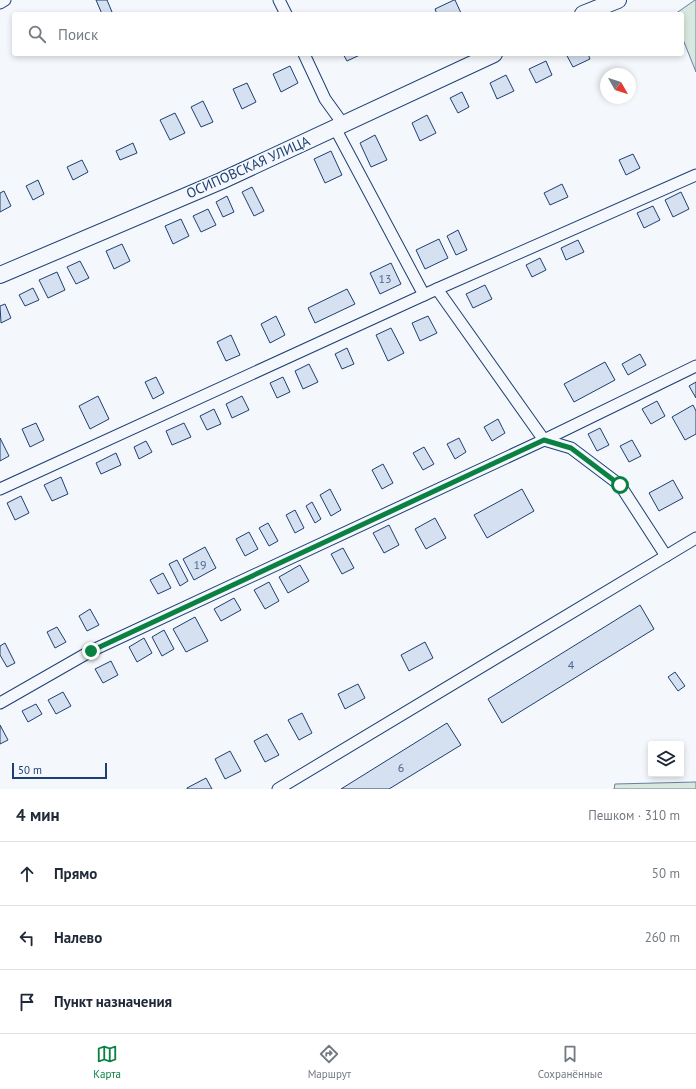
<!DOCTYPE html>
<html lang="ru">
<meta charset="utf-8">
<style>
:root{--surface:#fff;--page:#f2f2f3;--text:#1f2937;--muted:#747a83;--line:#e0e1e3;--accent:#0b8043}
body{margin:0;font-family:"PT Sans",sans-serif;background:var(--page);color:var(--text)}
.controls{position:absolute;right:12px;bottom:12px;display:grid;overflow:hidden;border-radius:4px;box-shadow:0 2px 6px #0003}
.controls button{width:36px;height:36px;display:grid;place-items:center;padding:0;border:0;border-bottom:1px solid var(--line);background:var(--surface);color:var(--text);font:20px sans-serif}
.compass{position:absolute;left:600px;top:68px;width:36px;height:36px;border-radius:50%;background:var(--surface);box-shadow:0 2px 6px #0003;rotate:129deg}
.scale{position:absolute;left:12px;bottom:10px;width:95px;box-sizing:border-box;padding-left:4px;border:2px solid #1d3f73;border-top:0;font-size:11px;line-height:14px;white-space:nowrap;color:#1d3f73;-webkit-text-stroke:3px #f4f7fb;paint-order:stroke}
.stop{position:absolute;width:12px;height:12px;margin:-9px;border:3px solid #0b8043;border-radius:50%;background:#fff}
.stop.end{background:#0b8043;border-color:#fff;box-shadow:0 1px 4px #0008}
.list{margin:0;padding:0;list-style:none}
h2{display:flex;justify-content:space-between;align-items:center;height:52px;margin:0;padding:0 16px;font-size:17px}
h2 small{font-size:13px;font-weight:400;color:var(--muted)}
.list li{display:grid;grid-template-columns:26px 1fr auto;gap:12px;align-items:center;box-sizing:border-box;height:64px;padding:0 16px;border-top:1px solid var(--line)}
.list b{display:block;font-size:15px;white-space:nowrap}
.list em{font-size:13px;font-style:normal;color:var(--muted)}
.icon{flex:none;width:22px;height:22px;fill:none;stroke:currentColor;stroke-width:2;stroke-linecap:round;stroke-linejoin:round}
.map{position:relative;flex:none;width:696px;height:789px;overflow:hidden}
.search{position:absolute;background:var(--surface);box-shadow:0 2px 6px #0003;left:12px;right:12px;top:12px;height:44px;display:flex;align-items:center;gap:10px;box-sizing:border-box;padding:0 14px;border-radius:4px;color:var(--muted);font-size:15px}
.sheet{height:244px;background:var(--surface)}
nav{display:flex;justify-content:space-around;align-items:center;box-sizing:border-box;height:56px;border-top:1px solid var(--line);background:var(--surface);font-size:11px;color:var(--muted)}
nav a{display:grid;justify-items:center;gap:2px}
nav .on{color:var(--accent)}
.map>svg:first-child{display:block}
</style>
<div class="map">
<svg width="696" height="789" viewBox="0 0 696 789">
<rect width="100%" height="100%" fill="#f4f7fb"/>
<!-- green -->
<g fill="#d7e8df" stroke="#687fa3">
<path d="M695,0H696V72L682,37V14H675Z"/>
<path d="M696,782V789H614L615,784Z"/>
</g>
<!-- building -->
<g fill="#d5e0f0" stroke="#1d3f73">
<path d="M96,0H107L112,12L108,14H102Z"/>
<path d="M454,0H455L461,13L437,14L435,9Z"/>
<path d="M343,54H362L347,61Z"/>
<path d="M566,54H588L590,59L573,67Z"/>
<path d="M546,61L552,75L536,83L529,69Z"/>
<path d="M290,66L298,83L281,92L273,74Z"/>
<path d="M506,75L514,91L497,99L490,83Z"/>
<path d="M247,83L256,102L242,109L233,89Z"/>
<path d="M462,92L469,107L458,113L450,98Z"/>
<path d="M203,101L213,122L201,127L191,107Z"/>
<path d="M175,113L185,133L170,140L160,120Z"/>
<path d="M427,115L436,133L420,141L412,123Z"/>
<path d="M375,135L387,160L371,167L360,143Z"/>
<path d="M133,143L137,153L120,160L116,151Z"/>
<path d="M331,151L342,175L325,183L314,159Z"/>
<path d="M633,154L640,168L626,175L619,160Z"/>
<path d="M82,160L88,172L73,180L67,167Z"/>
<path d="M38,180L44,194L33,200L26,186Z"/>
<path d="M562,184L568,197L550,205L544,193Z"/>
<path d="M252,187L264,211L254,216L242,192Z"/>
<path d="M4,191L11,206L0,212V193Z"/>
<path d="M681,192L689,209L673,217L665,200Z"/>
<path d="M227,196L234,212L223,217L216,202Z"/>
<path d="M653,206L660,220L644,228L637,213Z"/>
<path d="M208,209L216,225L201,232L193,216Z"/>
<path d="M181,219L189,236L173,244L165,226Z"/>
<path d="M458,230L467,250L456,255L447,236Z"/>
<path d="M439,239L448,258L425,269L416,250Z"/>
<path d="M578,240L584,252L566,260L561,248Z"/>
<path d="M122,244L130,261L114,269L106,251Z"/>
<path d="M540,258L546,270L532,277L526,265Z"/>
<path d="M80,261L89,278L76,284L67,267Z"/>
<path d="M391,263L401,284L380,294L370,273Z"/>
<path d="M57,272L65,290L48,298L39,280Z"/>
<path d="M485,285L492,299L473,308L466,294Z"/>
<path d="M33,288L39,300L25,306L19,295Z"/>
<path d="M347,289L355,304L315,323L308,308Z"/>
<path d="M5,304L11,318L1,323L0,306Z"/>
<path d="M276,316L285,335L270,343L261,324Z"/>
<path d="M428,316L437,333L420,341L412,323Z"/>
<path d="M391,328L404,353L388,361L376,335Z"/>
<path d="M231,335L240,355L226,361L217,342Z"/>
<path d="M347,348L354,364L342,369L335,354Z"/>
<path d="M640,354L646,365L628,375L622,364Z"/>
<path d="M605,362L615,380L574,402L564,384Z"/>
<path d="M309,364L318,382L303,389L295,371Z"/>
<path d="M156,377L164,393L153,399L145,382Z"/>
<path d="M283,377L290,392L277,398L270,383Z"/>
<path d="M696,382V398L689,386Z"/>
<path d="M98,396L109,419L90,429L79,406Z"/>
<path d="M242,396L249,410L232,418L226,404Z"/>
<path d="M657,401L665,416L651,424L642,409Z"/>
<path d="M693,405L696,411V434L685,440L672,417Z"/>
<path d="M214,409L221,424L207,430L200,416Z"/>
<path d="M498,419L505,433L492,441L484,427Z"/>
<path d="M36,423L44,440L30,447L22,429Z"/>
<path d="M184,423L191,437L172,445L166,431Z"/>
<path d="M600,428L609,445L597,451L588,434Z"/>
<path d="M0,438L9,456L0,461Z"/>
<path d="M459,438L466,452L455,459L447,444Z"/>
<path d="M632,440L641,456L629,462L620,446Z"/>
<path d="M146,441L152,452L139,459L134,447Z"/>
<path d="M424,447L434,464L423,470L413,453Z"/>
<path d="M116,453L121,465L101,474L96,463Z"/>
<path d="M383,464L393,483L382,489L372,470Z"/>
<path d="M61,477L68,494L52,501L44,485Z"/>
<path d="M673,480L683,498L659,511L649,493Z"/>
<path d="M330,489L341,510L331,516L320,495Z"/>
<path d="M522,489L534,511L487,538L474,515Z"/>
<path d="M21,496L29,513L15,520L7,503Z"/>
<path d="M312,502L321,519L315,523L306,506Z"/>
<path d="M295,510L304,528L295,533L286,515Z"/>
<path d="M435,518L446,538L426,549L415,529Z"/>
<path d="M268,523L278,541L269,546L259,528Z"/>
<path d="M389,525L399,545L384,553L373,533Z"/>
<path d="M249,532L258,549L245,556L236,539Z"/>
<path d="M205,547L216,568L194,580L183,559Z"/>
<path d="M343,548L354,568L342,574L331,554Z"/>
<path d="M177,560L188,581L180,586L169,564Z"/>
<path d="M300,565L309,581L288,593L279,577Z"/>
<path d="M163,573L171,588L158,594L150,580Z"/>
<path d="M269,582L279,601L265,609L254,590Z"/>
<path d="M234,598L241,610L221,621L214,609Z"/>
<path d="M640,605L654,629L502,723L488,699Z"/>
<path d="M90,609L99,625L87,631L79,616Z"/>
<path d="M195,617L208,641L186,652L173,629Z"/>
<path d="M57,627L66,642L55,648L47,632Z"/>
<path d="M164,630L174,649L162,656L152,637Z"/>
<path d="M144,638L152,653L137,662L129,647Z"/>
<path d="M425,642L433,658L409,671L401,655Z"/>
<path d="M5,643L15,663L7,667L0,655V646Z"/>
<path d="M111,661L118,675L103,683L95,669Z"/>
<path d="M675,672L685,686L678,691L668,677Z"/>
<path d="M358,684L365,698L345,709L338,694Z"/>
<path d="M63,692L71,706L56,714L48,700Z"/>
<path d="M36,704L42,714L28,722L22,711Z"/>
<path d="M302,713L312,733L299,740L288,720Z"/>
<path d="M447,723L461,745L389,789H341Z"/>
<path d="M0,725L8,740L0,744Z"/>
<path d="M267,734L279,755L265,762L254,741Z"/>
<path d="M230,751L241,771L225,779L215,759Z"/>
<path d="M206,778L212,789H187V788Z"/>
</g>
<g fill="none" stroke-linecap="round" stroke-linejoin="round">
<!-- street casing -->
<g stroke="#1d3f73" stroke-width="13">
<g id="street">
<path d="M279,0L286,14"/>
<path d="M0,3L5,0"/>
<path d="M304,54L325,99L343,124"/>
<path d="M335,128L424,295"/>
<path d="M437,289L544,440L571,448L620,485L666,556"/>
<path d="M0,489L437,289L696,175"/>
<path d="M0,703L91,651L544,440L696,366"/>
<path d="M278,789L696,538"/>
</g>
</g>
<!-- secondary casing -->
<g stroke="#1d3f73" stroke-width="18">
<g id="secondary">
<path d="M583,14L618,0"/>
<path d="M0,275L221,181L494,54"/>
</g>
</g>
<!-- street -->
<use href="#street" stroke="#f4f7fb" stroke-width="11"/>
<!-- secondary -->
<use href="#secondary" stroke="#f4f7fb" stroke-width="16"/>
</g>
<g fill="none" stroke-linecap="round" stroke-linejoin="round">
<!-- route -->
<path stroke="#0b8043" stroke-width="5" d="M91,651L544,440L571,448L620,485"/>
</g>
<g text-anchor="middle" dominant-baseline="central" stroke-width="3" stroke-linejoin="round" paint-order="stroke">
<!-- number labels -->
<g font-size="12" fill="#4b6792">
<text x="385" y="278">13</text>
<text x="200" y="564">19</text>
<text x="571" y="664">4</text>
<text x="401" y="767">6</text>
</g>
<!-- street labels -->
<g font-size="14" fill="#1d3f73" stroke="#f4f7fb">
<text transform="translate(248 167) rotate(-24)">ОСИПОВСКАЯ УЛИЦА</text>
</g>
</g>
</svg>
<div class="controls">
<button><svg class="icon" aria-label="layers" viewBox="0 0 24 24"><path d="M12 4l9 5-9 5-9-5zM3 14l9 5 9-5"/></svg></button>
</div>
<svg class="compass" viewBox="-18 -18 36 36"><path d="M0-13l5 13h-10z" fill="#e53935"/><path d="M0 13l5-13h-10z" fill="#747a83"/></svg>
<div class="scale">50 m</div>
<div class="stop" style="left:620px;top:485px"></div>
<div class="stop end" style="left:91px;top:651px"></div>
<div class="search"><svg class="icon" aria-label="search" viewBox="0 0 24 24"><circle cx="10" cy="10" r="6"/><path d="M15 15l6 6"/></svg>Поиск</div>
</div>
<section class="sheet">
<h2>4 мин<small>Пешком · 310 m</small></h2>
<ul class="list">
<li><svg class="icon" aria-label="ahead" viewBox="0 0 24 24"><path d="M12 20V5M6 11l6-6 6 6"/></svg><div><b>Прямо</b></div><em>50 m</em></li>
<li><svg class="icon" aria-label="left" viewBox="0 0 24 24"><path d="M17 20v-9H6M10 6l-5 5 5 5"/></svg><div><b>Налево</b></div><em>260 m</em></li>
<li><svg class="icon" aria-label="arrive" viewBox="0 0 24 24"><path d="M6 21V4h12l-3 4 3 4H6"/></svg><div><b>Пункт назначения</b></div></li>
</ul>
</section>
<nav>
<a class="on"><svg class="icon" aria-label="map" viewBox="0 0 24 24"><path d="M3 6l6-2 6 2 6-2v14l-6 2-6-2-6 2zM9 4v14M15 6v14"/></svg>Карта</a>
<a><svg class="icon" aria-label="directions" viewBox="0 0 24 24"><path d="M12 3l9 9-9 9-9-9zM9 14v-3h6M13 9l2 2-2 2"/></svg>Маршрут</a>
<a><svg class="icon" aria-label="saved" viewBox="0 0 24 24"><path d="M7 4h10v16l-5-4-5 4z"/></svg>Сохранённые</a>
</nav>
